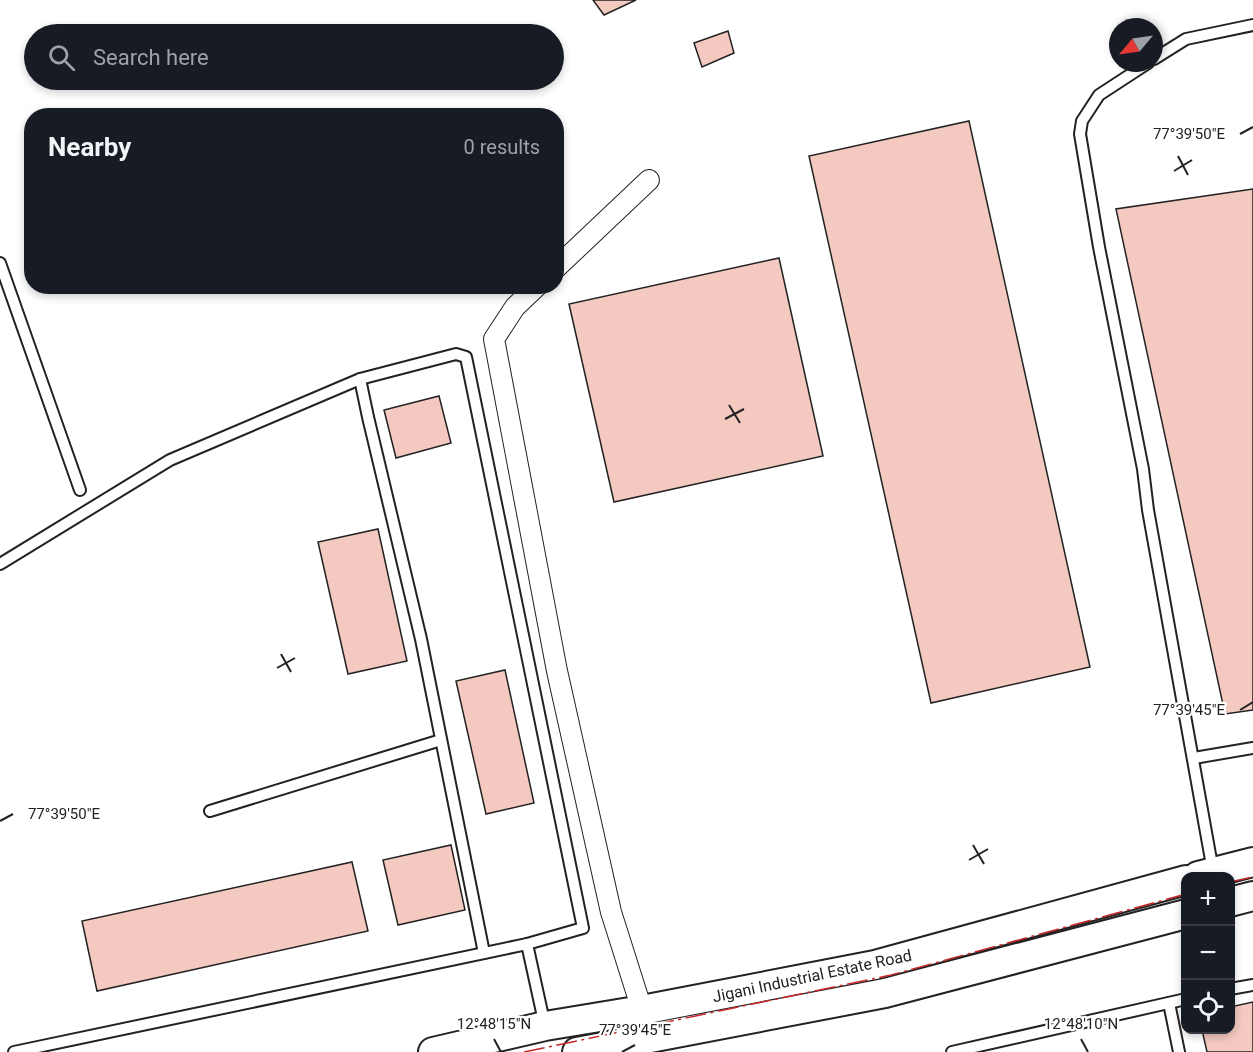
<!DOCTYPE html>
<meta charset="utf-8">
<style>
:root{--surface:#171b24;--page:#20242c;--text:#f1f3f6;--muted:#9ea1a6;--line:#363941}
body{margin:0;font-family:Roboto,sans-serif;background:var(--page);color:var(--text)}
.controls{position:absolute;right:18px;bottom:18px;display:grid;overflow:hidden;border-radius:12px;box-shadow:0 3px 9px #0003}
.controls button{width:54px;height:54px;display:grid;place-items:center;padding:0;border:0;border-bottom:2px solid var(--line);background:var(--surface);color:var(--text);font:30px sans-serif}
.compass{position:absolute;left:1109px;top:18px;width:54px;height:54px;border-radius:50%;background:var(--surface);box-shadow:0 3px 9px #0003;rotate:241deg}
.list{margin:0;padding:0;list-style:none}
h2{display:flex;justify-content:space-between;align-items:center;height:78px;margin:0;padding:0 24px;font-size:26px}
h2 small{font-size:20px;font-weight:400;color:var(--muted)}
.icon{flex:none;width:33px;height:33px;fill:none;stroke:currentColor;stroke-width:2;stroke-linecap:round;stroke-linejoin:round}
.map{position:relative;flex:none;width:1253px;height:1052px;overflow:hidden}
.search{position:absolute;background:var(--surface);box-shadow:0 3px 9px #0003;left:24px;top:24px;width:540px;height:66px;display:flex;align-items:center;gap:15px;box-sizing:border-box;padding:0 21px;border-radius:33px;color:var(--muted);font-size:22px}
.panel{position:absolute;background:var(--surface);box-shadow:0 3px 9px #0003;left:24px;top:108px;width:540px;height:186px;border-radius:24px}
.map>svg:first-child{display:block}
</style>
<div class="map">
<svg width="1253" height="1052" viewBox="0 0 1253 1052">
<rect width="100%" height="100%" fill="#fff"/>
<!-- building -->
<g fill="#f3c9c0" stroke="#222" stroke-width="1.5">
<path d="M593,0H636L604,15Z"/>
<path d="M728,31L734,53L702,67L694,43Z"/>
<path d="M969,121L1090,667L931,703L809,156Z"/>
<path d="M1253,189V710L1225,714L1116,209Z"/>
<path d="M779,258L823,456L614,502L569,304Z"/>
<path d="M439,396L451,443L396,458L384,410Z"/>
<path d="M378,529L407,661L348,674L318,542Z"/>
<path d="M505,670L534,803L486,814L456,681Z"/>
<path d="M451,845L465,910L398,925L383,860Z"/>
<path d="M352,862L368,931L97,991L82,921Z"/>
<path d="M1253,1002V1052H1207L1202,1030H1230V1007Z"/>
</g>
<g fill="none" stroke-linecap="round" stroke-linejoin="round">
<!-- lane casing -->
<g stroke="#222" stroke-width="14">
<g id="lane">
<path d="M1154,59L1186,39L1253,25"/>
<path d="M1148,63L1099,95L1082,121L1080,134L1099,247L1143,469L1148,510L1213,871"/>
<path d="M0,263L80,490"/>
<path d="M360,379L368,417L421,639L484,953"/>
<path d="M0,564L170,460L360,379L456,354L466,357L583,928L527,944L545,1026"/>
<path d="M1194,758L1253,748"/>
<path d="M210,811L441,740"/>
<path d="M1230,989L1253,985"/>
<path d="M1169,1003L1179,1052"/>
<path d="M14,1052L527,944"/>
<path d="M952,1052L1186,999"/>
</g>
</g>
<!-- street casing -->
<g stroke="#222" stroke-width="22">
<g id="street">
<path d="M556,268L649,180"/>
<path d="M537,286L515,307L494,339L557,671L611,912L642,1010"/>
</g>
</g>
<!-- secondary casing -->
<g stroke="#222" stroke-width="32">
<g id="secondary">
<path d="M1198,876L1253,862"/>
<path d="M1230,902L1253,896"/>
<path d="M433,1052L545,1026L642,1010L875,965L1186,880"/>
<path d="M577,1052L885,993L1186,914"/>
</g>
</g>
<!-- lane -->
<use href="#lane" stroke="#fff" stroke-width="10"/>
<!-- street -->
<use href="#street" stroke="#fff" stroke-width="20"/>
<!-- secondary -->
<use href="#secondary" stroke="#fff" stroke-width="28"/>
<!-- power -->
<g stroke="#c62828" stroke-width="1.5" stroke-dasharray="21 4.5 3 4.5" stroke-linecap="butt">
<path d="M1230,882L1253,877"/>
<path d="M524,1052L891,975L1186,894"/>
</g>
</g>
<!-- ticks -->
<path fill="none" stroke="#222" stroke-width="2" d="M1240,134L1253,127M1178,156L1188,175M1174,171L1192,160M729,405L740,423M725,419L744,409M281,654L291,672M277,668L295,658M1240,710L1253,702M0,821L13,814M973,845L984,864M969,860L988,849M494,1039L501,1052M1081,1039L1088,1052M622,1052L635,1045"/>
<g text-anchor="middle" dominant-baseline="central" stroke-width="4.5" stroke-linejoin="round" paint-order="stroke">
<!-- street labels -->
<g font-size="16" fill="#222" stroke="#fff">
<text transform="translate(812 976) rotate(-12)">Jigani Industrial Estate Road</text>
</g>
</g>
<g font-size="15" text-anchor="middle" fill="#222" stroke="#fff" stroke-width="4.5" stroke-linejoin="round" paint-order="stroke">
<text x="1189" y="139">77°39'50"E</text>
<text x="1189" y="715">77°39'45"E</text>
<text x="64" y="819">77°39'50"E</text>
<text x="494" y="1029">12°48'15"N</text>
<text x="1081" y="1029">12°48'10"N</text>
<text x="635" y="1035">77°39'45"E</text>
</g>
</svg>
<div class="controls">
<button>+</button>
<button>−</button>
<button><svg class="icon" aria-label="locate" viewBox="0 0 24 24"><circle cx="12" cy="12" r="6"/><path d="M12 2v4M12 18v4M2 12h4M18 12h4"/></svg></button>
</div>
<svg class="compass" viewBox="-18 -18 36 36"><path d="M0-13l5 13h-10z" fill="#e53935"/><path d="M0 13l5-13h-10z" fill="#9ea1a6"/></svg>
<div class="search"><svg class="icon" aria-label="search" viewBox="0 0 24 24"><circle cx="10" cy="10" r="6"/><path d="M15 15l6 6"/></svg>Search here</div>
<section class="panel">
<h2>Nearby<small>0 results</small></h2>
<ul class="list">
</ul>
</section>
</div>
